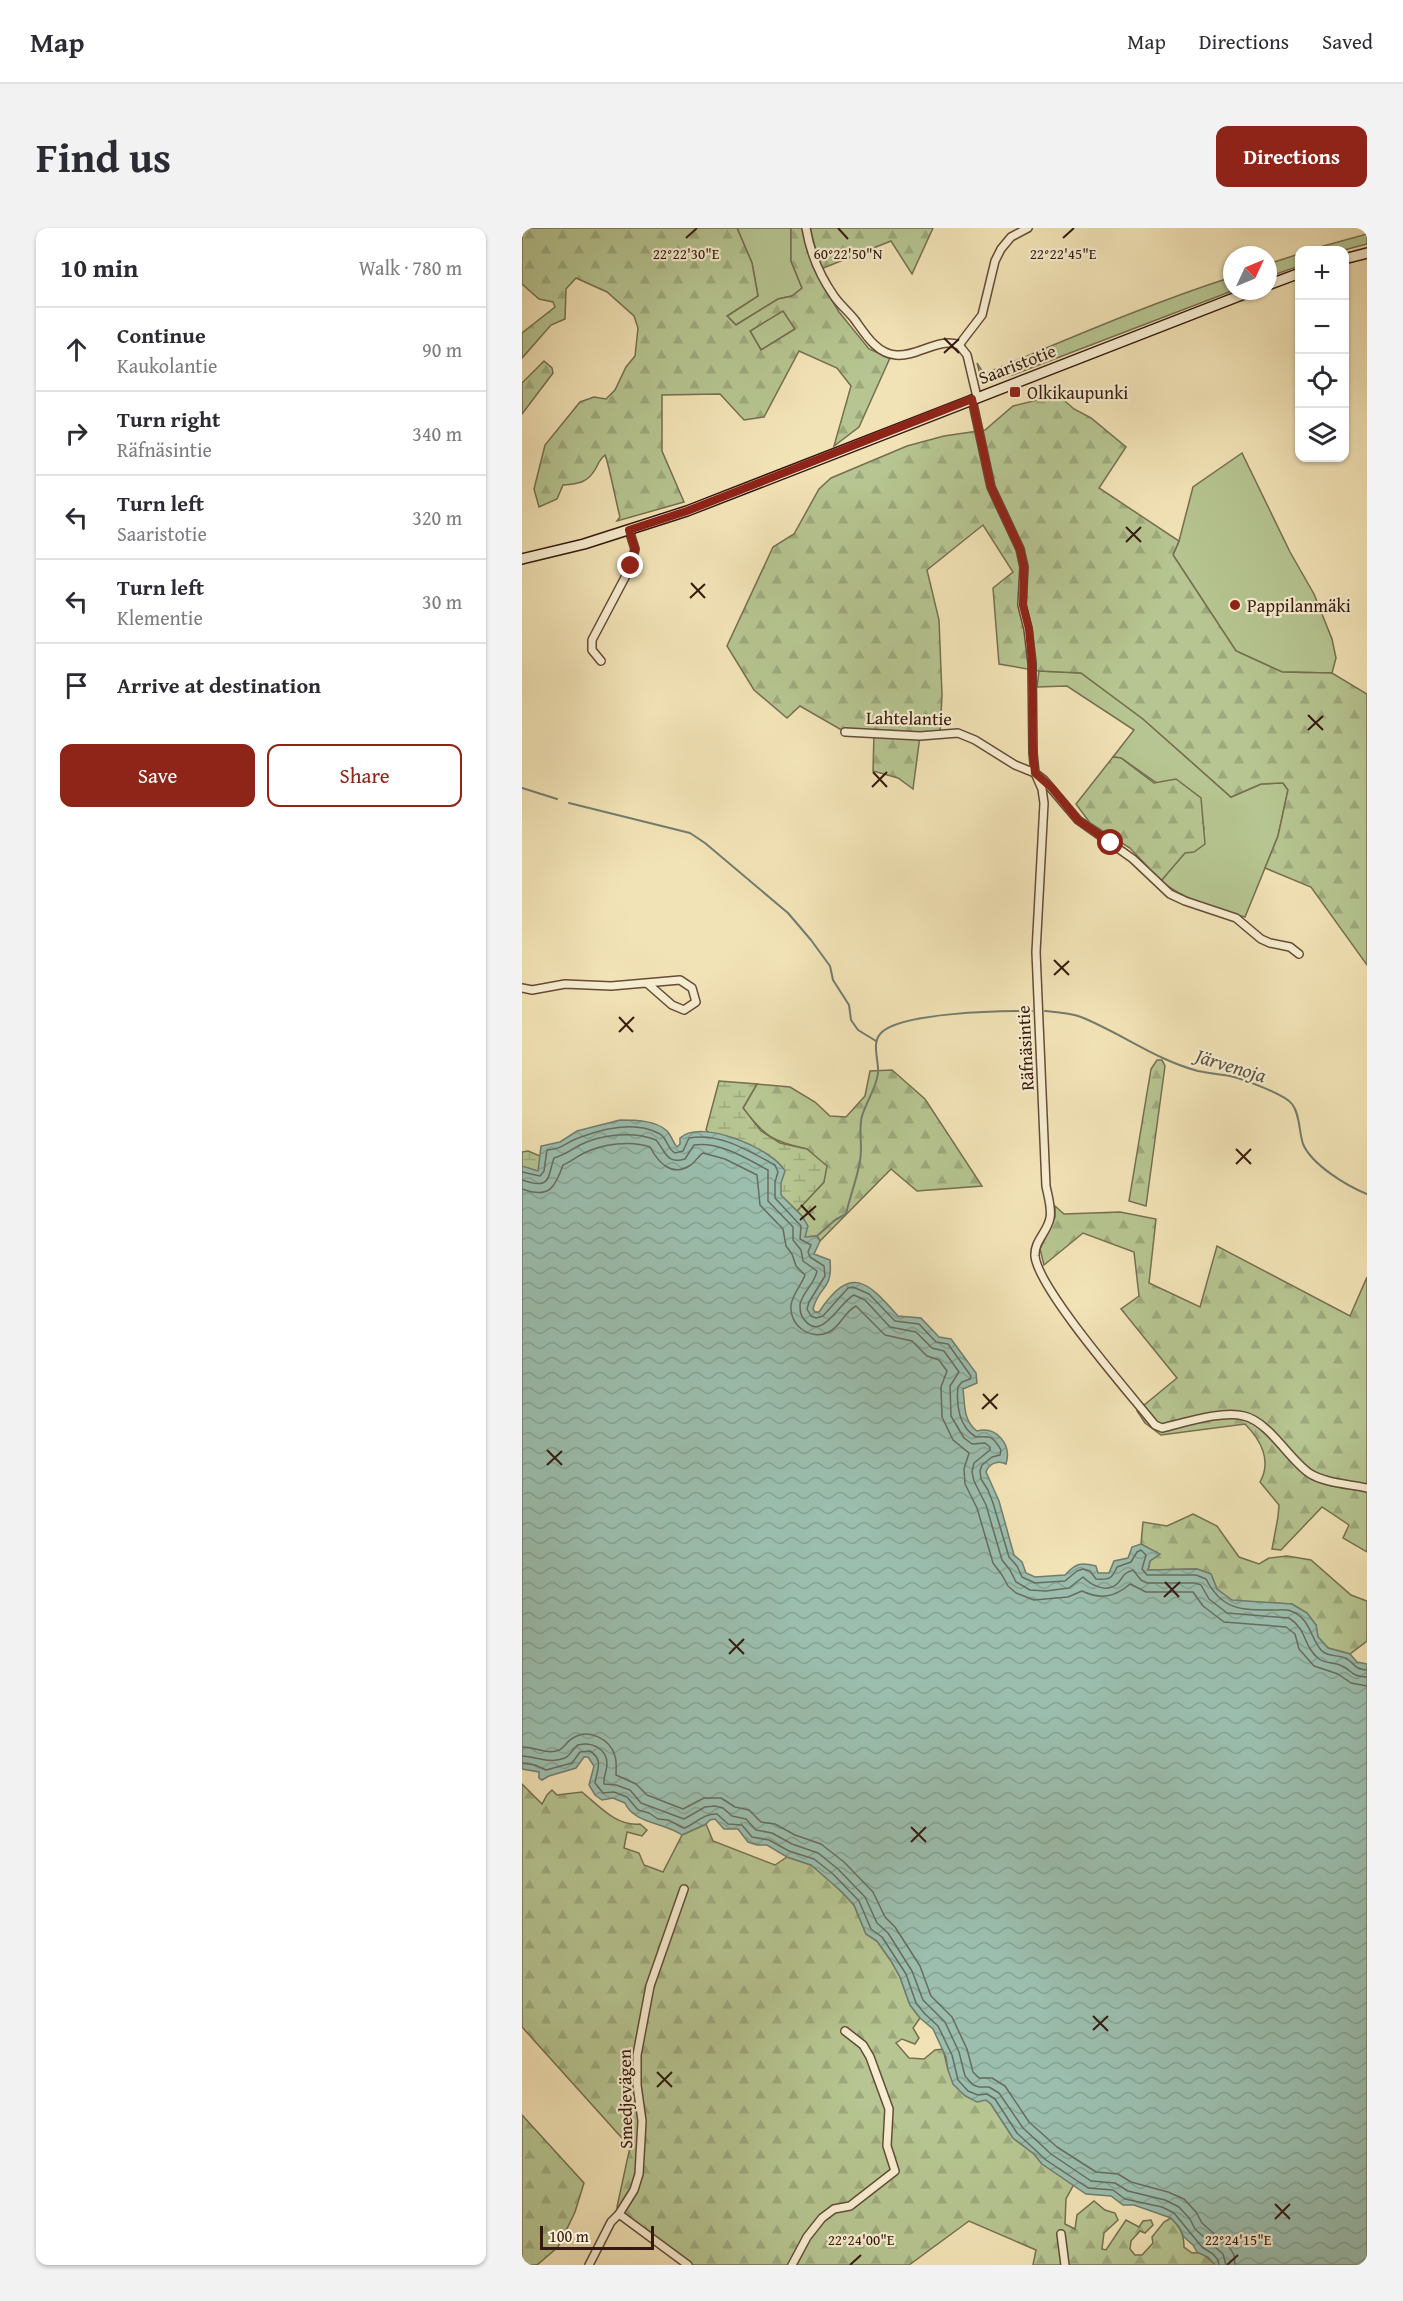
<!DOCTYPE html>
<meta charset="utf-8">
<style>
:root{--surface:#fff;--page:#f2f2f3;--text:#2b2b33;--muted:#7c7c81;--line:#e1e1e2;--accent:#8f2418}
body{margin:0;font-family:"Gentium Book Plus",serif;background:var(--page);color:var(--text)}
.controls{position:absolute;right:18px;top:18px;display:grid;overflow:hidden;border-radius:12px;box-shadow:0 2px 4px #0004}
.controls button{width:54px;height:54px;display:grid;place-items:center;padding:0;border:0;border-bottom:2px solid var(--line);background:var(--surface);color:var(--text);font:30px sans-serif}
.compass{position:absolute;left:701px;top:18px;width:54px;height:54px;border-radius:50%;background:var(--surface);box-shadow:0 2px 4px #0004;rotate:46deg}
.scale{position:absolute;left:18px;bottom:15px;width:114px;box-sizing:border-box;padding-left:6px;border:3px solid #34190e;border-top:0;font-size:16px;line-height:21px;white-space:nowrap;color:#34190e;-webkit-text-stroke:4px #f7edd0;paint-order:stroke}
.stop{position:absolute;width:18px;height:18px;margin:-14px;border:4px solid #8f2418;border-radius:50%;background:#fff}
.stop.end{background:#8f2418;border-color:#fff;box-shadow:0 2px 6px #0008}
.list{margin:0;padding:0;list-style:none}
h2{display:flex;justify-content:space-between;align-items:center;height:78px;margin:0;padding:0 24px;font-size:26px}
h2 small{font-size:20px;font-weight:400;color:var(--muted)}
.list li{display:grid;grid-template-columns:39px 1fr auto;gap:18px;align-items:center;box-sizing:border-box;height:84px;padding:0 24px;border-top:2px solid var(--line)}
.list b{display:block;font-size:22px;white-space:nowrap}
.list p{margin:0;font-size:20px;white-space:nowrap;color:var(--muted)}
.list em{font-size:20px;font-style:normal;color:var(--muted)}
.actions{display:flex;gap:12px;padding:18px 24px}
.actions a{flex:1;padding:14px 0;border:2px solid var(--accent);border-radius:12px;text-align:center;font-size:21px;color:var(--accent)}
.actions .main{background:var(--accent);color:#fff}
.icon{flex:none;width:33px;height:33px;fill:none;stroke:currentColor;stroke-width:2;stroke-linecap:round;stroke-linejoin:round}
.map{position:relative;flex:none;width:845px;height:2037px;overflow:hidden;border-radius:12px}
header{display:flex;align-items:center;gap:36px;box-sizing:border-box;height:84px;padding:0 30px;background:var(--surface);border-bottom:2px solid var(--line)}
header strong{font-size:28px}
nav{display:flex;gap:33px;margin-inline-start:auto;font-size:21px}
.intro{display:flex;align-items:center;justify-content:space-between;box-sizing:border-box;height:144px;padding:0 36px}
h1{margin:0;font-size:42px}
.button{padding:15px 27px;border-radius:12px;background:var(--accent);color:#fff;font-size:21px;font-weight:700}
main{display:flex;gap:36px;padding:0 36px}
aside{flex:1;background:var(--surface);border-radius:12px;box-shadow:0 2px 4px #0004}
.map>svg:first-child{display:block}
</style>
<header>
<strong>Map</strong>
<nav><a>Map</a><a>Directions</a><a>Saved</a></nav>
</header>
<div class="intro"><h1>Find us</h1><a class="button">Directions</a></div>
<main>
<aside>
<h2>10 min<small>Walk · 780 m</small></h2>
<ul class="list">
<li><svg class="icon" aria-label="ahead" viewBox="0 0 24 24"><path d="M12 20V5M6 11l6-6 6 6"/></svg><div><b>Continue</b><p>Kaukolantie</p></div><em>90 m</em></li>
<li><svg class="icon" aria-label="right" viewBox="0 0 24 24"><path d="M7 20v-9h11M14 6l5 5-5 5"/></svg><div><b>Turn right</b><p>Räfnäsintie</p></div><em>340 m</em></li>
<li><svg class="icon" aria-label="left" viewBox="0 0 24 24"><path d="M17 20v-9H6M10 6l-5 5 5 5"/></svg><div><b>Turn left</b><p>Saaristotie</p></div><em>320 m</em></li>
<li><svg class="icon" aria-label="left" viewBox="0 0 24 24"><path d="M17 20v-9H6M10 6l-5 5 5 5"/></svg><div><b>Turn left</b><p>Klementie</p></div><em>30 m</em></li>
<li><svg class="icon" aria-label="arrive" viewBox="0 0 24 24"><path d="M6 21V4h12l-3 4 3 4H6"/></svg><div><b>Arrive at destination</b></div></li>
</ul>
<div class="actions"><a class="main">Save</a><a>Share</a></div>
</aside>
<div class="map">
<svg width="845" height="2037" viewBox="0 0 845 2037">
<defs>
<pattern id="forest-firs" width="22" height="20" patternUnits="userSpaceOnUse" patternTransform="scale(1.5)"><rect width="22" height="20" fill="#b6c591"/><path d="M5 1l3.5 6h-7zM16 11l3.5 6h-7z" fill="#9da97c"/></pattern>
<pattern id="wetland-marsh" width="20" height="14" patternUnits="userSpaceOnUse" patternTransform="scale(1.5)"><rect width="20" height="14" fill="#b6c591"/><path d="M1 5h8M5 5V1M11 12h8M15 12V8" fill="none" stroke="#9da97c"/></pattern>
<pattern id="water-waves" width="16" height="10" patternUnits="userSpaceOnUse" patternTransform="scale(1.5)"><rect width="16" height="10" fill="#9bbeae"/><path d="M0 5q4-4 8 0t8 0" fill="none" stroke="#86a394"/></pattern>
</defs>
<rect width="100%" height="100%" fill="#f2e3b6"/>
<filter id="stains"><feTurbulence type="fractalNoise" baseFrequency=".00333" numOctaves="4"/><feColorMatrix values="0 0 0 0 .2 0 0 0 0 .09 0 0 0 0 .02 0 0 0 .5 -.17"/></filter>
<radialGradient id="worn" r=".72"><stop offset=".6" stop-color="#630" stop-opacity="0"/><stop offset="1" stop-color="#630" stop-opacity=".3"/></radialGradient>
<!-- grass -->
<g fill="#b6c591" stroke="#756f50" stroke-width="1.5">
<path d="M215,0H269V33L280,60L270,68L256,71L214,97L205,88L236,68L230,35Z"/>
<path d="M845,6V16L822,22H787Z"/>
<path d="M777,26V38L746,49V36Z"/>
<path d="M710,49V63L493,146L464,155L460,153L455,135L462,146C544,112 626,76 710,49Z"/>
<path d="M261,82L273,101L239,122L228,103Z"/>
<path d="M720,225L768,324L792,366L810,411L814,430L810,445L760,444L714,423L651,327L657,313L671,259Z"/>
<path d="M517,443L559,445L621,491L709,569L739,556L761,555L766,562L756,608L723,689C692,680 665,673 639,653L682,601L679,586L599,530L591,529L612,502L545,458L515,459Z"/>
</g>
<!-- forest -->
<g fill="url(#forest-firs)" stroke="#756f50" stroke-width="1.5" fill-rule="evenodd">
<path d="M2,0H215L230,35L236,68L205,88L214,97L256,71L270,68L280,60L269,33V0H280L288,30L301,58L317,84L347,121L368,130L337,199L312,218L329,158L315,140L277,123L242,189L222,192L198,166L140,167V223L162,274L95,293L98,289C95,279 86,232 83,227C78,231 77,234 74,240C66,255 56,256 41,257L35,271L17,279L12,261L23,217L58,174L72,169L84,171L93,162L104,139L113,128L116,100L112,88L85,64L54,50L44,61L43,91L29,97L0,130V105L33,79L31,74L17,71L0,56V4ZM261,83L273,101L239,122L228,103Z"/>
<path d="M288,0H411L390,46L369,13L299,41Z"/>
<path d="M22,133L30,140L31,145L0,186V155Z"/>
<path d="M536,167L552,181L569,190L604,219L577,260L657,313L651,327L714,423L760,444L810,445L845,466V737L789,659L743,640L756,608L766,562L761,555L739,556L709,569L621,491L559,445L517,443L477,436L471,360L491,344L461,297L405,342L417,392L420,467L418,506L398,508L391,561L376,550L351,543L352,505L323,504L278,478L265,490L232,462L205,418L251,319L272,306L297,261L309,250L385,218L422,208L463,202L491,178Z"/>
<path d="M591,529L599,530L632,555L654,551L679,570L683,616L672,624L663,625L639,653L608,620L568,595L554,576Z"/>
<path d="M635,832H640L643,838L624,978L607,973L629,841Z"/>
<path d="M370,842L403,871L460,958L395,963L369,941L298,1013L295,1008L283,1009L280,988L275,983L302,954L285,921C250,913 243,909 221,880L235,856L268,859L293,874L308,888L324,889L343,868L348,843Z"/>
<path d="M533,978L542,986L598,984L634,991L627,1055L678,1079L695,1018L828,1088L845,1049V1324L821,1310L827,1297L800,1279L759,1322L750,1321L756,1289L757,1277L738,1254C750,1233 739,1212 723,1196L639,1207L623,1195L615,1183L655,1150L599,1081L617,1068L612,1024L561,1005L522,1037L518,1021L533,989Z"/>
<path d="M671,1286L695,1298L717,1329L737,1336L747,1330L765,1328L789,1332L829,1367L845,1373V1413L828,1426L806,1420L796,1409L794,1397L785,1385L770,1376L710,1373L695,1361L689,1346L675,1341L626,1342L628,1333L637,1326L619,1316L621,1294L645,1298Z"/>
<path d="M0,1556L20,1576L25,1567L30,1562L35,1567L60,1564C77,1578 95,1599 118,1596L125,1602L120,1608L105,1604L102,1620L117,1625L122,1637L141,1644L160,1607L184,1596L191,1613L253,1637L265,1629L289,1637L307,1651L332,1677L344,1706L355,1713L369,1733L378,1749L388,1777L398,1790L391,1800L397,1810L393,1816L380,1811L374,1815L387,1830L402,1831L413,1822L421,1821L426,1842L469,1876L491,1910L512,1926L520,1936L552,1956L544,1971L543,1996L553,2001L555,1987L572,1973L583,1982L593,1985L596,1992L582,2005L580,2021L584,2022L604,1992L617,1999L621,1993L629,1992L631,1997L623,2005L618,2003L609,2013L608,2021L613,2027H620L631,2015L630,2009L642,1994L649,1990C658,1999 662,2006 662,2019L670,2025C680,2023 686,2030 693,2037H511L514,2022L447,1993L387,2037H166L97,1986L95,1979L108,1919L0,1799Z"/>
<path d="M0,1887L62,1955L53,1984L36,2019L15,2037H0Z"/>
</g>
<!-- wetland -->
<g fill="url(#wetland-marsh)" stroke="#756f50" stroke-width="1.5">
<path d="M197,853L235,856L221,880L239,903L258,915L285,921L305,938L302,954L275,983L184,902Z"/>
<path d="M6,923L18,928L20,962L0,979V924Z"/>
</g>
<!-- water -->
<path fill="url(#water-waves)" stroke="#727c6e" stroke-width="1.5" d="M98,892C112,892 134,892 145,903C150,908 151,915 155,919L158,916V910C179,890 251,921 263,943L259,955V967L280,988L286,998L283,1009L295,1008L298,1013L292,1026L308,1032C311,1063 297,1057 291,1081L293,1084H297C329,1036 345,1053 376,1088L399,1090L417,1109L429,1111L454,1145L455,1155L441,1161C443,1176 441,1193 455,1203C475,1198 490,1217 484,1236C477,1232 467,1235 464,1244L477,1273L492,1327L500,1334L504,1345L513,1349L543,1347C554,1335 559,1334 574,1338L576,1345H587L592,1333L606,1330L610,1319L619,1316L638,1326L628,1333L626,1342L675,1341L689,1346L695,1361L710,1372L770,1376L785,1385L794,1397L796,1409L806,1420L828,1426L835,1434L845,1436V2037H693L686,2029L675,2024L671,2017L662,2009L657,1999L649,1990L612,1977H601L589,1968L564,1966L520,1936L512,1926L491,1910L469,1876L464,1872L455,1874L443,1868L431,1856L426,1842L424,1829L411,1801L398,1790L388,1777L378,1749L369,1733L355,1713L344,1706L332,1677L320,1664L289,1637L265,1629L245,1617H235L226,1614L216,1601H202L193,1591L188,1592L184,1596L160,1607C143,1595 111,1595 103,1575L91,1570L80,1572L73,1567L67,1557L72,1538L66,1529H62L54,1540L27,1548L20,1552L17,1550V1544L0,1541V938L16,943L19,918L38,914L55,903Z"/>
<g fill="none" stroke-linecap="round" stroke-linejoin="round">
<!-- shore -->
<g stroke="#686c5e" stroke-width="1.5">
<path d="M0,944L18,948L22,943L25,922C39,922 46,913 59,909C83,900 112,893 136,905C146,909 144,920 153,925L161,923L167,910C197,904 227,923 253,937L256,944L253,954V970L279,998L278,1011L289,1017L286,1024L288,1029L302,1038L303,1048L287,1074L285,1081L289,1088L294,1090L301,1088L326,1060L331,1059L347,1066L373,1093L397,1096L414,1114L426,1116L449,1148L448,1151L440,1154L436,1159C434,1177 437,1199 454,1209C469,1208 471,1208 479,1222L478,1227L470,1229L460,1237L458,1243L459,1251L466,1262L471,1275L487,1329L495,1338L500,1349L513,1355L543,1353L555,1343L561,1341L568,1343L574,1351C587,1352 590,1351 595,1339L609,1334L615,1324L619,1322L624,1327L620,1341L625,1347H674L684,1351C700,1382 718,1382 751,1382C756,1382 764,1381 769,1383C788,1390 788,1409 799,1422C806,1430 817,1426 825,1431C834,1437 832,1441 845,1442"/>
<path d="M0,952C29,962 25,951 32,930C42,927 49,922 58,917C80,906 112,903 134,912C143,922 144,937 163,931L172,917C197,913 225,931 246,942V973L271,999V1012L279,1022L281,1033L295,1043C293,1055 281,1064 278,1076C278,1082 278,1086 281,1090C299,1117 318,1073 332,1067L343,1072L368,1099L394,1104L410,1120L422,1123L437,1144L428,1158L429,1188L442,1210L450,1216L463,1215L468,1219V1222L452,1235L450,1244L452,1253L464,1277L480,1332L488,1342L494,1354L508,1362L524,1363L547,1360L561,1349C569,1357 585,1366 596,1355C603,1347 600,1346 611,1342L619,1352L625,1355H673L679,1357L687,1371L705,1385L767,1390C786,1402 780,1417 797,1431C804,1436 813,1434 820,1438C831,1443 828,1448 845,1449"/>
<path d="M0,961C27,971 33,960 41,937C49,934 54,929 62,925C80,916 109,912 128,919C136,934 149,949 167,938C173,935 176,928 181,925L203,931L235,947L238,977L261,1001L264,1018L270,1026L274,1038L283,1047C279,1058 271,1065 269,1077C267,1098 289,1113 307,1104C319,1098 323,1083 334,1078L363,1107L390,1113L405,1128L417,1132L425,1143L419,1159L420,1189L431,1212L447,1225L442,1241L443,1256L455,1280L471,1335L480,1347L486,1358L494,1365L512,1372L546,1369L560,1363C579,1372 593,1369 608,1356L624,1364H671L681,1378L702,1394L764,1399L773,1406L777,1421L792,1438L816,1446L829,1455L845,1458"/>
<path d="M0,1519C12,1519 26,1527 37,1522C42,1520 45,1513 51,1510C67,1500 88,1511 93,1528C95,1534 94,1541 94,1547L114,1556L125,1567L161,1581L182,1570H199L213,1579L227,1582L239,1594L253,1596L273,1607L299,1616L322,1634L351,1664L363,1689L373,1699L398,1738L409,1768L430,1789L445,1821L451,1844L457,1850H470L483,1858L507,1894L535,1919L574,1944L596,1946L609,1954L646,1964L662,1971L674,1984L680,1995L708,2020L712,2027L713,2037"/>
<path d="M0,1528C15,1529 28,1536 43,1530C48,1528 51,1520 56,1517C70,1513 85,1521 85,1536C85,1543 81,1549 82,1556L94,1557L108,1562L119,1575L162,1591L183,1579L193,1578L201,1580L210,1588L224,1591L234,1602L250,1605L270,1616L296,1625L316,1641L343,1669L355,1695L366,1705L390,1743L401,1772L423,1794L437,1824L443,1848L451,1857L457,1859H467L477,1865L501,1900L529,1926L569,1953L593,1955L606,1963L643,1972L657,1979L668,1991L673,2001L701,2026L704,2037"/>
<path d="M0,1535L13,1537L24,1542L50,1535L58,1524L68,1523C82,1532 75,1542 73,1555L81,1565L92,1564L105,1569L116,1582L127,1585L136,1591L146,1592L162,1600C173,1596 182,1585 195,1586L206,1596L220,1597L230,1609L247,1612L267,1623L292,1631L311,1646L337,1673L349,1701L360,1709L384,1746L394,1775L403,1786L416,1798L430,1827L436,1852L446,1863L456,1867L465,1866L473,1871L495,1905L524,1932L566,1960L591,1962L603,1971L640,1979L652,1985L680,2019L691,2026L696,2032L697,2037"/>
</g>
<!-- stream -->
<g stroke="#727c6e" stroke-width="2">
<path d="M0,560L35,571"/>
<path d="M47,575L168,605L183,615L266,685L289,712L308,738L311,752L327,777L329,792L336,802L354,813"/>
<path d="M523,783C534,784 549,785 559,789C599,805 634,832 676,843C686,845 697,846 708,848C721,851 762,866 770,876C778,886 777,904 781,916C790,937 825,958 845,966"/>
<path d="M295,1008L313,992L324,986C328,968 335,951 338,933C341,918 336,903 340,888C345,872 354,861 356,845C357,832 349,815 359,805C379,784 480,783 510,783"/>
</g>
<!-- minor casing -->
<g stroke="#644c38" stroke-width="10">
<g id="minor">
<path d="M284,0C288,24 298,48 312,68C318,77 327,84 333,92C343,106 355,126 374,127C396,129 416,109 437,117L445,127L455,169"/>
<path d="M437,117L460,87L473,33L479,21L489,9L506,0"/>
<path d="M450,171L469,259L498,321L502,339L500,377L506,401L510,435L511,525L513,545L520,561L522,575L514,724L524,958C526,968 530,981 528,990C525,1005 512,1013 513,1028C516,1061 609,1167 633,1197L640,1200C662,1195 700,1182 722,1188C747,1194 766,1230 787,1245C802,1255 827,1256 845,1260"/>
<path d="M79,433L70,422V412L109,338L113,321L107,302"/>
<path d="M323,504L398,508L436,505L453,512L493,537L513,545L522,552L556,592L611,631L648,666L663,673L714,690L739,711L748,715L768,719L777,726"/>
<path d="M0,760L10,762L43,756L89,758L158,752L170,760L174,774L162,782L150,777L126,756"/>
<path d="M97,1986L166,2037"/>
<path d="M539,2006L543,2037"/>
<path d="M67,2037L89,1994L97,1986L112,1962L117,1946L120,1893L115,1857V1827L128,1758L162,1661"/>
<path d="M270,2037L285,2009L300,1990L312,1981L328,1978L373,1943L365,1918L367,1881L348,1829L341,1817L323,1803"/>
</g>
</g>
<!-- secondary casing -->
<g stroke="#34190e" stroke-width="12">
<g id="secondary">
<path d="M822,31L845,25"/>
<path d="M746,57L778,45"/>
<path d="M0,331L62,316L165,283L730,63"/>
</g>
</g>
<!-- minor -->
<use href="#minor" stroke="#f7edd0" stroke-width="7"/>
<!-- secondary -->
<use href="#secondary" stroke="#f7edd0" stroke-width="9"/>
</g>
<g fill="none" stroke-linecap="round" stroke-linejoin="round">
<!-- route -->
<path stroke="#8f2418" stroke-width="8" d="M109,338L113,321L107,302L165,283L450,171L469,259L498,321L502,339L501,377L507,401L510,435L511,525L513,545L530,560L556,592L589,615"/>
</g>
<!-- ticks -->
<path fill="none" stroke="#34190e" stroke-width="2" d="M316,0L326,11M164,10L175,0M541,10L552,0M422,110L437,125M422,125L437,111M604,299L619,314M604,314L619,299M169,355L183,370M168,370L183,356M786,487L801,502M786,502L801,488M351,544L365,559M350,559L365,544M532,732L547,747M532,747L547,733M97,789L111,804M97,804L112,789M714,921L729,936M714,936L729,921M279,977L293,992M278,992L294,978M461,1166L475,1181M460,1181L476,1166M25,1222L40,1237M25,1237L40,1223M643,1354L657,1369M642,1369L658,1354M207,1411L222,1426M207,1426L222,1411M389,1599L404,1614M389,1614L404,1599M571,1788L586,1803M571,1802L586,1788M135,1844L150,1859M135,1859L150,1844M753,1976L768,1991M753,1991L768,1976M328,2037L339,2027M705,2037L716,2027"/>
<!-- markers -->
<g fill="#8f2418" stroke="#f7edd0" stroke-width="2">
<rect x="487" y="158" width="12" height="12" rx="3"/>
<circle cx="713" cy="377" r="6"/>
</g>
<g text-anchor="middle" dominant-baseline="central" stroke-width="4.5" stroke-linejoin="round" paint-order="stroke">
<!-- street labels -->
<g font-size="18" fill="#34190e" stroke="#f7edd0">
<text transform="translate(495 136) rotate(-21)">Saaristotie</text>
<text transform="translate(387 490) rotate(1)">Lahtelantie</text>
<text transform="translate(503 820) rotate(-93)">Räfnäsintie</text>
<text transform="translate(103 1871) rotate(-91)">Smedjevägen</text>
</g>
<!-- poi labels -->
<g font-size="18" fill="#34190e" stroke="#f7edd0" text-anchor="start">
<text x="505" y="164">Olkikaupunki</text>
<text x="725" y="377">Pappilanmäki</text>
</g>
<!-- water labels -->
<g font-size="20" font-style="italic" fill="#585346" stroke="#f7edd0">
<text transform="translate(709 837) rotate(17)">Järvenoja</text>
</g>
</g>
<g font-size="15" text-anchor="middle" fill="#34190e" stroke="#f7edd0" stroke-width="4.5" stroke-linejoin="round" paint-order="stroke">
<text x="164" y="31">22°22'30"E</text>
<text x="541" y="31">22°22'45"E</text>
<text x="326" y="31">60°22'50"N</text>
<text x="339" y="2017">22°24'00"E</text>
<text x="716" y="2017">22°24'15"E</text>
</g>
<rect width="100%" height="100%" filter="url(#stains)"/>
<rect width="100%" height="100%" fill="url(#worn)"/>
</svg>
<div class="controls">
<button>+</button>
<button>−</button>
<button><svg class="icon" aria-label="locate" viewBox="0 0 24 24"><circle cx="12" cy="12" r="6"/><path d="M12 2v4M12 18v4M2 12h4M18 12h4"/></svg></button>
<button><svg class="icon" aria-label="layers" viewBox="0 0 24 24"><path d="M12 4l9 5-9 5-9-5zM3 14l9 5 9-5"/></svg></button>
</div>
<svg class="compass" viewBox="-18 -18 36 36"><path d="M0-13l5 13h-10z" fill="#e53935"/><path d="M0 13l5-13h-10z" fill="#7c7c81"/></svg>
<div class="scale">100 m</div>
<div class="stop" style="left:589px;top:615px"></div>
<div class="stop end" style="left:109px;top:338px"></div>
</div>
</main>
